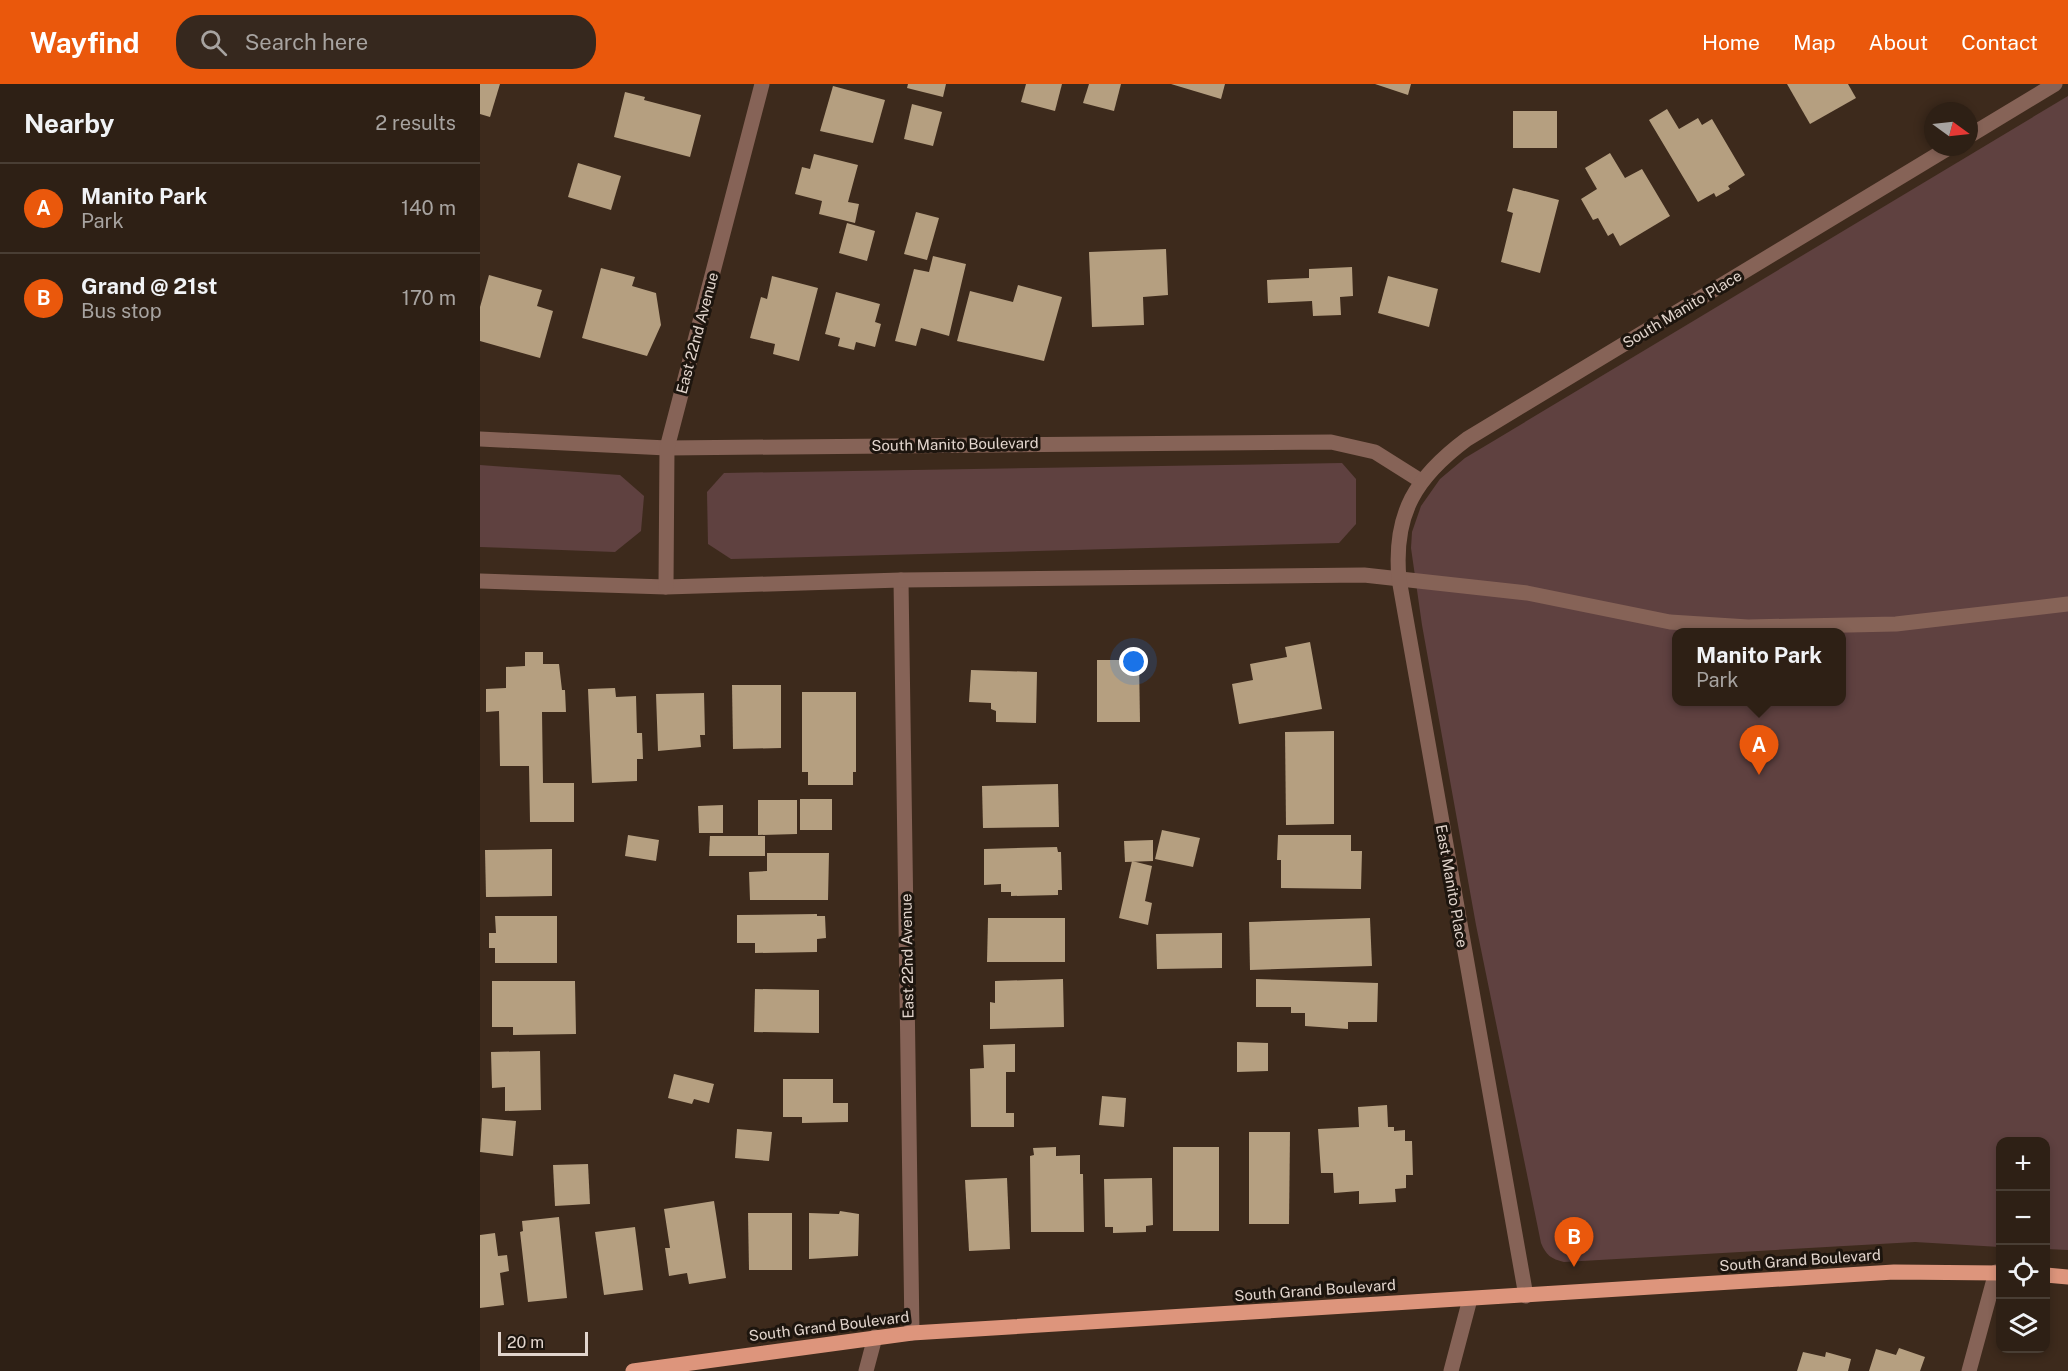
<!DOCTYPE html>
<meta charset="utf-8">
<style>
:root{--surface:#2e2015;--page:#36281e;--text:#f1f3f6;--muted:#a7a3a0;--line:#493e34;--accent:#ea580c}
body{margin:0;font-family:"Public Sans",sans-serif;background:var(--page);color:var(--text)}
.controls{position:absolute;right:18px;bottom:18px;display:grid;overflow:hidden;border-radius:12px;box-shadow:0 3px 9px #0003}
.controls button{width:54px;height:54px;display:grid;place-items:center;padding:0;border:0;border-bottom:2px solid var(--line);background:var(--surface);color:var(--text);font:30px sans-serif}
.compass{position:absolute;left:1444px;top:18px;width:54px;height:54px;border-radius:50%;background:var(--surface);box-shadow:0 3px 9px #0003;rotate:105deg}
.scale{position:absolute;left:18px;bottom:15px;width:90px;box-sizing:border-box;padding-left:6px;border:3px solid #e2d5cd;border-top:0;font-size:16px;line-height:21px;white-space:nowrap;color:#e2d5cd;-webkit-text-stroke:4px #1d150e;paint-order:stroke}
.you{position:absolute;left:654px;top:578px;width:21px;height:21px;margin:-15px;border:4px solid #fff;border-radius:50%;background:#1a73e8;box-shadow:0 0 0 9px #1a73e833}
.badge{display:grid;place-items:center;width:39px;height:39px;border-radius:50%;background:var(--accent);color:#fff;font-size:20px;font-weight:700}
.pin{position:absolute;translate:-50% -50px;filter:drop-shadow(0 2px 3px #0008)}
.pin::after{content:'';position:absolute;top:32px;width:21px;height:18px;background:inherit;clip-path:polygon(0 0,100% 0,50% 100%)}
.popup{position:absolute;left:1192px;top:544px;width:174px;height:78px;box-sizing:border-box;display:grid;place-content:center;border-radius:12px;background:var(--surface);filter:drop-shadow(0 2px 4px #0005);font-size:20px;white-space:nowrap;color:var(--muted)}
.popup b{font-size:22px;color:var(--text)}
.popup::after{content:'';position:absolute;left:50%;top:100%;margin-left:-12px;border:12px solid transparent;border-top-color:var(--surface)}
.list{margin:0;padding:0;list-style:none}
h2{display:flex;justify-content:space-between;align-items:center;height:78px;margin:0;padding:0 24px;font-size:26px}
h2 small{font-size:20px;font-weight:400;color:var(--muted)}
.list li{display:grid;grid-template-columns:39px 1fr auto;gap:18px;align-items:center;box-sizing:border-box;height:90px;padding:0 24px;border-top:2px solid var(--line)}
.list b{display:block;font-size:22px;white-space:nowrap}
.list p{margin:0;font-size:20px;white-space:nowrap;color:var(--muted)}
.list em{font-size:20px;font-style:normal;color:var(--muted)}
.icon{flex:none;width:33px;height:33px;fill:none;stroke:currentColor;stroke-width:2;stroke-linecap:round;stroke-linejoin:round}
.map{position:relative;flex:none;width:1588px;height:1287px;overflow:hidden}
header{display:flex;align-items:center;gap:36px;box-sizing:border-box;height:84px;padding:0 30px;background:var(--accent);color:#fff}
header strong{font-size:28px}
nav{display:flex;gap:33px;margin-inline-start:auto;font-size:21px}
.search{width:420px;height:54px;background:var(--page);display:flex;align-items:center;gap:15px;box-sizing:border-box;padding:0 21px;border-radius:24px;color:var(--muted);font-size:22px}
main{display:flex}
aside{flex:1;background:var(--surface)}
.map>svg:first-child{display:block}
</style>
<header>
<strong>Wayfind</strong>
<div class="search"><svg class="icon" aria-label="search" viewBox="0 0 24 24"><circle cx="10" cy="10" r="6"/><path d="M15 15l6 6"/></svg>Search here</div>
<nav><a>Home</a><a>Map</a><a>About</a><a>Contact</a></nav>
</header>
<main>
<aside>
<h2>Nearby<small>2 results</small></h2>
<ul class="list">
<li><span class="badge">A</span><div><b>Manito Park</b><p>Park</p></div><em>140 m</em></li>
<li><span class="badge">B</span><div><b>Grand @ 21st</b><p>Bus stop</p></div><em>170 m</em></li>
</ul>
</aside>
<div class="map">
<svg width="1588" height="1287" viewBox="0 0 1588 1287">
<rect width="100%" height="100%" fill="#3d2a1c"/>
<!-- green -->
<g fill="#5f4140" fill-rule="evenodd">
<path d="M1588,12V1166L1566,1165V1058H1520V1163L1435,1158L1084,1178C1071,1175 1066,1171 1061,1159L996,841L942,541L931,464L932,448L941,422L960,395L985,374ZM1196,548H1362V618H1196Z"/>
<path d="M862,379L876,395V440L859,459L251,475L228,460L227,408L244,389Z"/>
<path d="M0,381L140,391L164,412L161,447L135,468L0,463Z"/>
</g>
<!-- building -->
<g fill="#b59f80">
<path d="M0,0H20L10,33L0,30Z"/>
<path d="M428,0H466L463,13L427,4Z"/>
<path d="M546,0H582L575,27L541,18Z"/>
<path d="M609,0H641L634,27L603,19Z"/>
<path d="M691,0H745L741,15Z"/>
<path d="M895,0H931L928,11Z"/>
<path d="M1307,0H1368L1376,14L1330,40Z"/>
<path d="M353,2L405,16L393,59L340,47Z"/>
<path d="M145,8L165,13L164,16L221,31L210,73L134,53Z"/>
<path d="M432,20L462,28L453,62L424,55Z"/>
<path d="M1187,25L1199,45L1218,34L1222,41L1232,35L1265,91L1248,102L1250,105L1236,113L1234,109L1218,118L1169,36Z"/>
<rect x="1033" y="27" width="44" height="37"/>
<path d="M1130,69L1145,94L1162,85L1190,132L1140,162L1133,149L1128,152L1118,134L1113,136L1101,115L1117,105L1105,84Z"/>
<path d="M334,70L378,81L368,118L379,120L375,139L339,130L342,117L315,110L322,83L330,85Z"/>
<path d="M98,79L141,92L131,126L88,113Z"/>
<path d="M1033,104L1079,116L1060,189L1021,178L1033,129L1027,127Z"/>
<path d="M436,128L459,134L447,176L424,170Z"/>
<path d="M367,139L395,147L387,177L359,169Z"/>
<path d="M686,165L688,211L663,213L664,241L612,243L609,168Z"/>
<path d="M453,172L486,180L469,252L441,244L436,262L415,257L434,185L449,188Z"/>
<path d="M872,183L873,212L860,213L861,231L833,232L832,217L788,219L787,196L829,194V185Z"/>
<path d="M121,184L155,193L152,202L176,209L181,241L167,272L102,254Z"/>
<path d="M9,191L62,206L57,222L73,227L60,274L0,257V223Z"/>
<path d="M292,192L338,204L319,277L293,270L295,260L270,254L281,213L287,215Z"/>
<path d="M908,192L958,205L949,243L898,229Z"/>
<path d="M538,201L582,213L564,277L477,257L490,207L533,218Z"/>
<path d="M356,208L400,220L395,238L401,240L395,263L376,258L374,266L358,262L360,254L345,250Z"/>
<path d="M830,558L842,625L759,640L752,600L773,596L770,580L807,573L805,563Z"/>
<path d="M45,568H63V580H79L82,606H85L86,628H62L63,699H94V738H50L49,682H20L19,627L6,628V605L26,604V583L45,582Z"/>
<path d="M617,576H659L660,638H617Z"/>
<path d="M491,586L557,588L556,639L516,638V627L511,625V619L489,618Z"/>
<path d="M252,601H301V664L253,665Z"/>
<path d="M135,604L136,613L156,612L157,649H162L163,675H157V697L112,699L108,605Z"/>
<path d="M322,608H376V688H373V701H328V688H322Z"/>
<path d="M224,609L225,651H220L221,663L178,667L176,610Z"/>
<path d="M854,647V740L806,741L805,648Z"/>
<path d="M578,700L579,743L503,744L502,702Z"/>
<rect x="320" y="715" width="32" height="31"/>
<path d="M278,716H317V750L278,751Z"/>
<path d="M243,721V749H219L218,722Z"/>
<path d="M682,746L720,754L713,783L675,775Z"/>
<path d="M148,751L179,756L176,777L145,772Z"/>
<path d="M798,751H871V767H882L881,805L801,804V776H797Z"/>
<path d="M230,752H285V772H229Z"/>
<path d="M673,756V777L645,778L644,757Z"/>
<path d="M577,763L578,768H581L582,806H578V811L531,812V808H521V800L504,801V765Z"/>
<path d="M72,765V812L6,813L5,766Z"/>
<path d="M287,769H349L348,816H270L269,788L287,787Z"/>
<path d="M652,777L672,782L665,817L672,819L668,841L639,834Z"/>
<path d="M337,830V832H345L346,854L337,855V868L275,869V859H257V831Z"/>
<path d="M15,832H77V879H15V864H9V849H16Z"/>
<path d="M508,834H585V878H507Z"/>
<path d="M890,834L892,882L770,886L769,838Z"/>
<path d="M742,849V884L677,885L676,850Z"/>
<path d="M583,895L584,943L510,945V918L515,919V897Z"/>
<path d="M776,895L898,899L897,938H868V945L825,942V929H811V923H776Z"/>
<path d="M12,897H95L96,950L33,951V943H12Z"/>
<path d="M275,905L339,906V949L274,948Z"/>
<path d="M757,958L788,959V987L757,988Z"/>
<path d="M535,960V988H526V1029H534V1043H491L490,985L504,984L503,961Z"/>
<path d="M60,967L61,1026L25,1027V1003L12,1004L11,968Z"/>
<path d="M194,990L234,1000L229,1019L214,1015L212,1020L188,1014Z"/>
<path d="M303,995H353V1019H368V1038L322,1039V1033H303Z"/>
<path d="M622,1012L646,1014L644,1043L619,1041Z"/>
<path d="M907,1021L908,1043H914V1047L925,1046V1057H932L933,1091H926V1104L915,1105L916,1118L879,1120V1107L854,1109L853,1089H841L838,1045L879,1043L878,1023Z"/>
<path d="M2,1034L36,1037L33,1072L0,1068Z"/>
<path d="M257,1045L292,1048L289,1077L255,1074Z"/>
<path d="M769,1048H810L809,1140H769Z"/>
<path d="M576,1063V1072L600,1071V1090H603L604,1148H551L550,1072L554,1071L553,1064Z"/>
<rect x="693" y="1063" width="46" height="84"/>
<path d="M108,1080L110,1120L75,1122L73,1081Z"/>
<path d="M527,1094L530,1165L489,1167L485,1096Z"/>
<path d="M672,1094L673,1141L666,1142V1148L633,1149V1143H625L624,1095Z"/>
<path d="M234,1117L246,1194L209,1200L207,1189L189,1192L185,1164H190L184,1125Z"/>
<path d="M360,1127L379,1130L378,1172L329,1175V1129L359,1130Z"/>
<path d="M268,1129H312V1186H269Z"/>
<path d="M79,1133L87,1214L48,1218L40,1148L43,1147L42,1137Z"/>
<path d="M155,1143L163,1206L124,1211L115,1148Z"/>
<path d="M15,1149L18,1172L27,1171L29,1187L20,1189L24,1221L0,1224V1151Z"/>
<path d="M1419,1264L1445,1273L1440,1287H1389L1396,1265L1416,1271Z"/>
<path d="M1323,1268L1345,1273L1346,1268L1371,1275L1368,1287H1317Z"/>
</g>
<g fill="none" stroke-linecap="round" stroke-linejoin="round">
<!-- minor -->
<g stroke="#866357" stroke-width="15">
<path d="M1489,52L1575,0"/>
<path d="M0,355L187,364L851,358L895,368L941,397"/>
<path d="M421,496L432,1249"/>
<path d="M0,497L186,503L421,496L884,491L1047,509L1190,538L1268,543L1416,540L1588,520"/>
<path d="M186,503L187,364L282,0"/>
<path d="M1046,1212L919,495C913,429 936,393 987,355L1470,63"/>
<path d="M386,1287L395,1253"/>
<path d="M971,1287L990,1215"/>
<path d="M1489,1287L1516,1188"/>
</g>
<!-- major -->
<g stroke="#dd957c" stroke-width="15">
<path d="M1566,1191L1588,1193"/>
<path d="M153,1287L432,1249L1414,1188L1520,1189"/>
</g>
</g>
<g text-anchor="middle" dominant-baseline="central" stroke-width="6" stroke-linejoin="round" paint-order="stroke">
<!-- street labels -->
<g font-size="15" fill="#e2d5cd" stroke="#1d150e">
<text transform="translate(1202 225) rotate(-31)">South Manito Place</text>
<text transform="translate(217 249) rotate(-75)">East 22nd Avenue</text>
<text transform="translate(475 360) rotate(-1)">South Manito Boulevard</text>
<text transform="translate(972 802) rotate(80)">East Manito Place</text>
<text transform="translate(427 872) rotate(-91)">East 22nd Avenue</text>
<text transform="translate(1320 1176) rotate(-4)">South Grand Boulevard</text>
<text transform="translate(835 1206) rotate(-4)">South Grand Boulevard</text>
<text transform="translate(349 1242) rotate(-7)">South Grand Boulevard</text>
</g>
</g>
</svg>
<div class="controls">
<button>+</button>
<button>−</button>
<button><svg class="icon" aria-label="locate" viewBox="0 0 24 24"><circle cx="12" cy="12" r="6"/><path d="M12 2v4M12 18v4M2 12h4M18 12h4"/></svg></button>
<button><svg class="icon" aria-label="layers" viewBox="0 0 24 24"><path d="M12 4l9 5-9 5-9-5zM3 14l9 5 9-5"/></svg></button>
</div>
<svg class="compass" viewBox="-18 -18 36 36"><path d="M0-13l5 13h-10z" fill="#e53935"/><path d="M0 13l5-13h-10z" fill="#a7a3a0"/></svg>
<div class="scale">20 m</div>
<div class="you"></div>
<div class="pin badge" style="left:1279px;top:691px">A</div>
<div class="popup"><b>Manito Park</b>Park</div>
<div class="pin badge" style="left:1094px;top:1183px">B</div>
</div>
</main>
